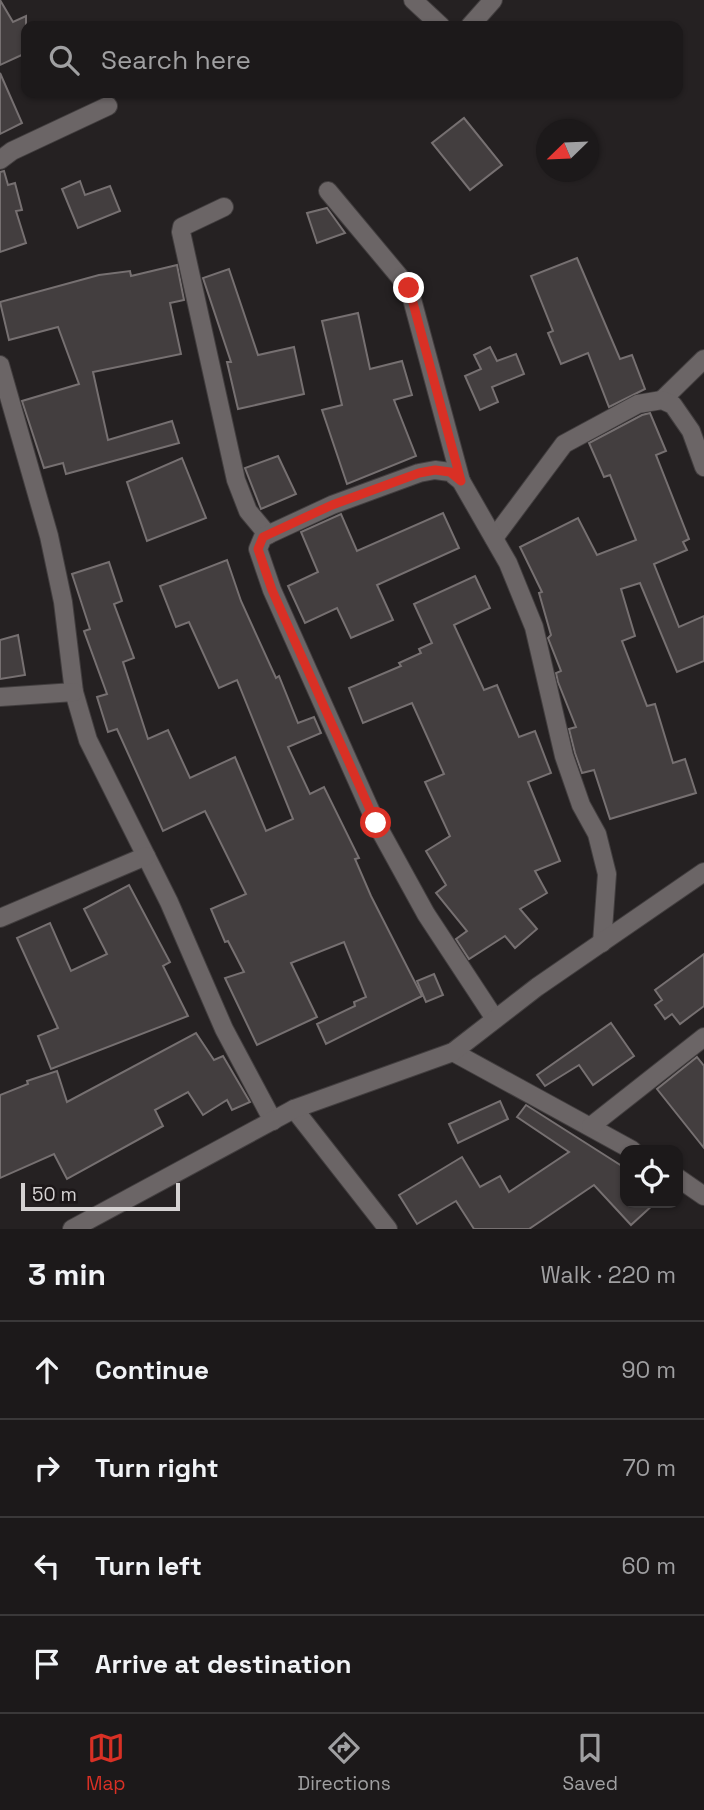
<!DOCTYPE html>
<meta charset="utf-8">
<style>
:root{--surface:#1c191a;--page:#252223;--text:#f1f3f6;--muted:#a0a0a2;--line:#3a3839;--accent:#d93025}
body{margin:0;font-family:"Space Grotesk",sans-serif;background:var(--page);color:var(--text)}
.controls{position:absolute;right:21px;bottom:21px;display:grid;overflow:hidden;border-radius:14px;box-shadow:0 2px 5px #0004}
.controls button{width:63px;height:63px;display:grid;place-items:center;padding:0;border:0;border-bottom:2px solid var(--line);background:var(--surface);color:var(--text);font:35px sans-serif}
.compass{position:absolute;left:536px;top:119px;width:63px;height:63px;border-radius:50%;background:var(--surface);box-shadow:0 2px 5px #0004;rotate:247deg}
.scale{position:absolute;left:21px;bottom:18px;width:159px;box-sizing:border-box;padding-left:7px;border:4px solid #d5d2d2;border-top:0;font-size:19px;line-height:24px;white-space:nowrap;color:#d5d2d2;-webkit-text-stroke:5px #1c1718;paint-order:stroke}
.stop{position:absolute;width:21px;height:21px;margin:-16px;border:5px solid #d93025;border-radius:50%;background:#fff}
.stop.end{background:#d93025;border-color:#fff;box-shadow:0 2px 7px #0008}
.list{margin:0;padding:0;list-style:none}
h2{display:flex;justify-content:space-between;align-items:center;height:91px;margin:0;padding:0 28px;font-size:30px}
h2 small{font-size:23px;font-weight:400;color:var(--muted)}
.list li{display:grid;grid-template-columns:46px 1fr auto;gap:21px;align-items:center;box-sizing:border-box;height:98px;padding:0 28px;border-top:2px solid var(--line)}
.list b{display:block;font-size:26px;white-space:nowrap}
.list em{font-size:23px;font-style:normal;color:var(--muted)}
.icon{flex:none;width:38px;height:38px;fill:none;stroke:currentColor;stroke-width:2;stroke-linecap:round;stroke-linejoin:round}
.map{position:relative;flex:none;width:704px;height:1229px;overflow:hidden}
.search{position:absolute;background:var(--surface);box-shadow:0 2px 5px #0004;left:21px;right:21px;top:21px;height:77px;display:flex;align-items:center;gap:18px;box-sizing:border-box;padding:0 24px;border-radius:14px;color:var(--muted);font-size:26px}
.sheet{height:483px;background:var(--surface)}
nav{display:flex;justify-content:space-around;align-items:center;box-sizing:border-box;height:98px;border-top:2px solid var(--line);background:var(--surface);font-size:19px;color:var(--muted)}
nav a{display:grid;justify-items:center;gap:4px}
nav .on{color:var(--accent)}
.map>svg:first-child{display:block}
</style>
<div class="map">
<svg width="704" height="1229" viewBox="0 0 704 1229">
<rect width="100%" height="100%" fill="#252122"/>
<!-- building -->
<g fill="#433e3f" stroke="#767071" stroke-width="2">
<path d="M0,0L13,22L26,16V53L0,65Z"/>
<path d="M0,73L22,123L0,134Z"/>
<path d="M464,118L502,165L470,190L432,143Z"/>
<path d="M4,171L8,185L15,183L22,210L16,211L26,243L0,252V172Z"/>
<path d="M80,181L85,195L110,186L120,211L78,228L62,189Z"/>
<path d="M327,208L345,233L317,243L307,213Z"/>
<path d="M577,258L620,359L632,355L645,389L609,407L588,353L561,364L548,333L553,331L531,276Z"/>
<path d="M177,265L184,300L170,303L181,354L93,372L108,440L172,421L179,443L66,474L63,463L44,468L22,401L79,384L58,327L9,340L0,302L99,275L130,271L131,276Z"/>
<path d="M229,269L258,355L294,347L304,394L238,409L227,362H231L203,278Z"/>
<path d="M358,313L370,369L402,361L412,395L394,400L416,456L347,484L322,410L342,405L322,321Z"/>
<path d="M490,347L497,361L516,354L524,374L492,387L498,402L480,410L465,376L481,369L474,355Z"/>
<path d="M650,413L666,451L656,455L689,539L683,542L687,550L654,564L679,627L704,616V661L677,672L640,583L621,589L635,636L622,641L647,706L655,704L673,763L685,759L696,793L610,819L594,770L582,773L575,753L569,729L576,727L558,682L556,673L561,671L548,638L551,635L539,593L542,592L520,547L578,518L597,555L636,540L610,475L604,477L589,443L642,415Z"/>
<path d="M278,456L296,494L261,509L245,468Z"/>
<path d="M182,458L206,518L147,541L127,482Z"/>
<path d="M443,513L459,548L377,585L393,620L351,638L337,608L305,623L288,586L318,572L301,532L341,514L357,551Z"/>
<path d="M227,560L241,601L276,678L279,676L298,723L314,717L321,733L288,747L310,794L324,787L359,858L355,859L371,896L422,996L326,1044L317,1024L355,1006L354,1002L366,997L344,942L291,963L317,1017L257,1045L225,978L244,972L228,941L225,942L211,909L246,894L205,811L163,831L117,729L108,732L97,697L107,694L84,631L90,629L72,574L109,562L122,601L114,604L134,658L123,662L148,739L168,730L190,778L235,757L266,831L293,819L237,680L219,688L189,622L176,627L160,586Z"/>
<path d="M475,576L490,608L454,625L484,690L497,685L519,737L535,731L551,773L528,782L560,861L535,871L547,893L520,909L537,929L515,948L505,936L469,959L456,939L467,931L436,893L446,885L426,851L450,836L425,782L444,774L412,703L363,723L349,688L401,666L399,663L421,653L419,649L432,643L414,604Z"/>
<path d="M18,635L25,675L0,679V640Z"/>
<path d="M129,885L170,962L163,966L188,1016L51,1069L38,1036L58,1028L17,938L50,923L71,971L107,954L84,909Z"/>
<path d="M704,954V1006L680,1024L672,1014L665,1019L655,1005L662,1000L655,990Z"/>
<path d="M434,974L443,995L426,1002L417,981Z"/>
<path d="M611,1023L634,1056L593,1085L579,1065L545,1086L537,1075Z"/>
<path d="M196,1033L214,1060L223,1056L250,1102L232,1110L227,1100L203,1115L188,1092L155,1110L163,1126L67,1179L54,1154L0,1178V1095L28,1084L27,1081L57,1071L67,1102Z"/>
<path d="M697,1057L704,1066V1148L657,1089Z"/>
<path d="M500,1101L508,1119L458,1143L449,1124Z"/>
<path d="M526,1105L625,1168V1203H655L631,1225L594,1185L529,1229H474L456,1201L417,1224L399,1195L462,1157L480,1187L500,1176L509,1192L569,1152L517,1117Z"/>
</g>
<g fill="none" stroke-linecap="round" stroke-linejoin="round">
<!-- minor casing -->
<g stroke="#423e3f" stroke-width="20">
<g id="minor">
<path d="M413,0L441,26"/>
<path d="M470,26L493,0"/>
<path d="M0,160L12,151L108,106"/>
<path d="M328,191L409,288L461,481"/>
<path d="M224,207L182,227L181,232L236,480L248,511L268,535"/>
<path d="M0,365L49,536L63,602L74,692L88,740L169,902L224,1029L273,1121"/>
<path d="M662,400L704,359"/>
<path d="M494,538L564,444L638,404L662,400L673,405L691,431L704,467"/>
<path d="M0,697L74,692"/>
<path d="M0,918L146,856"/>
<path d="M495,1019L426,914L376,823L272,590L258,549L263,537L332,505L419,473L435,470L450,472L461,481L508,563L534,627L564,756L581,805L597,834L607,874L602,943"/>
<path d="M453,1052L632,1150"/>
<path d="M294,1109L388,1229"/>
<path d="M591,1126L704,1037"/>
<path d="M678,1178L704,1196"/>
<path d="M72,1229L294,1109L453,1052L537,987L704,872"/>
</g>
</g>
<!-- minor -->
<use href="#minor" stroke="#6b6566" stroke-width="18"/>
</g>
<g fill="none" stroke-linecap="round" stroke-linejoin="round">
<!-- route -->
<path stroke="#d93025" stroke-width="9" d="M376,823L272,590L258,549L263,537L332,505L419,473L435,470L450,472L461,481L409,288"/>
</g>
</svg>
<div class="controls">
<button><svg class="icon" aria-label="locate" viewBox="0 0 24 24"><circle cx="12" cy="12" r="6"/><path d="M12 2v4M12 18v4M2 12h4M18 12h4"/></svg></button>
</div>
<svg class="compass" viewBox="-18 -18 36 36"><path d="M0-13l5 13h-10z" fill="#e53935"/><path d="M0 13l5-13h-10z" fill="#a0a0a2"/></svg>
<div class="scale">50 m</div>
<div class="stop" style="left:376px;top:823px"></div>
<div class="stop end" style="left:409px;top:288px"></div>
<div class="search"><svg class="icon" aria-label="search" viewBox="0 0 24 24"><circle cx="10" cy="10" r="6"/><path d="M15 15l6 6"/></svg>Search here</div>
</div>
<section class="sheet">
<h2>3 min<small>Walk · 220 m</small></h2>
<ul class="list">
<li><svg class="icon" aria-label="ahead" viewBox="0 0 24 24"><path d="M12 20V5M6 11l6-6 6 6"/></svg><div><b>Continue</b></div><em>90 m</em></li>
<li><svg class="icon" aria-label="right" viewBox="0 0 24 24"><path d="M7 20v-9h11M14 6l5 5-5 5"/></svg><div><b>Turn right</b></div><em>70 m</em></li>
<li><svg class="icon" aria-label="left" viewBox="0 0 24 24"><path d="M17 20v-9H6M10 6l-5 5 5 5"/></svg><div><b>Turn left</b></div><em>60 m</em></li>
<li><svg class="icon" aria-label="arrive" viewBox="0 0 24 24"><path d="M6 21V4h12l-3 4 3 4H6"/></svg><div><b>Arrive at destination</b></div></li>
</ul>
</section>
<nav>
<a class="on"><svg class="icon" aria-label="map" viewBox="0 0 24 24"><path d="M3 6l6-2 6 2 6-2v14l-6 2-6-2-6 2zM9 4v14M15 6v14"/></svg>Map</a>
<a><svg class="icon" aria-label="directions" viewBox="0 0 24 24"><path d="M12 3l9 9-9 9-9-9zM9 14v-3h6M13 9l2 2-2 2"/></svg>Directions</a>
<a><svg class="icon" aria-label="saved" viewBox="0 0 24 24"><path d="M7 4h10v16l-5-4-5 4z"/></svg>Saved</a>
</nav>
